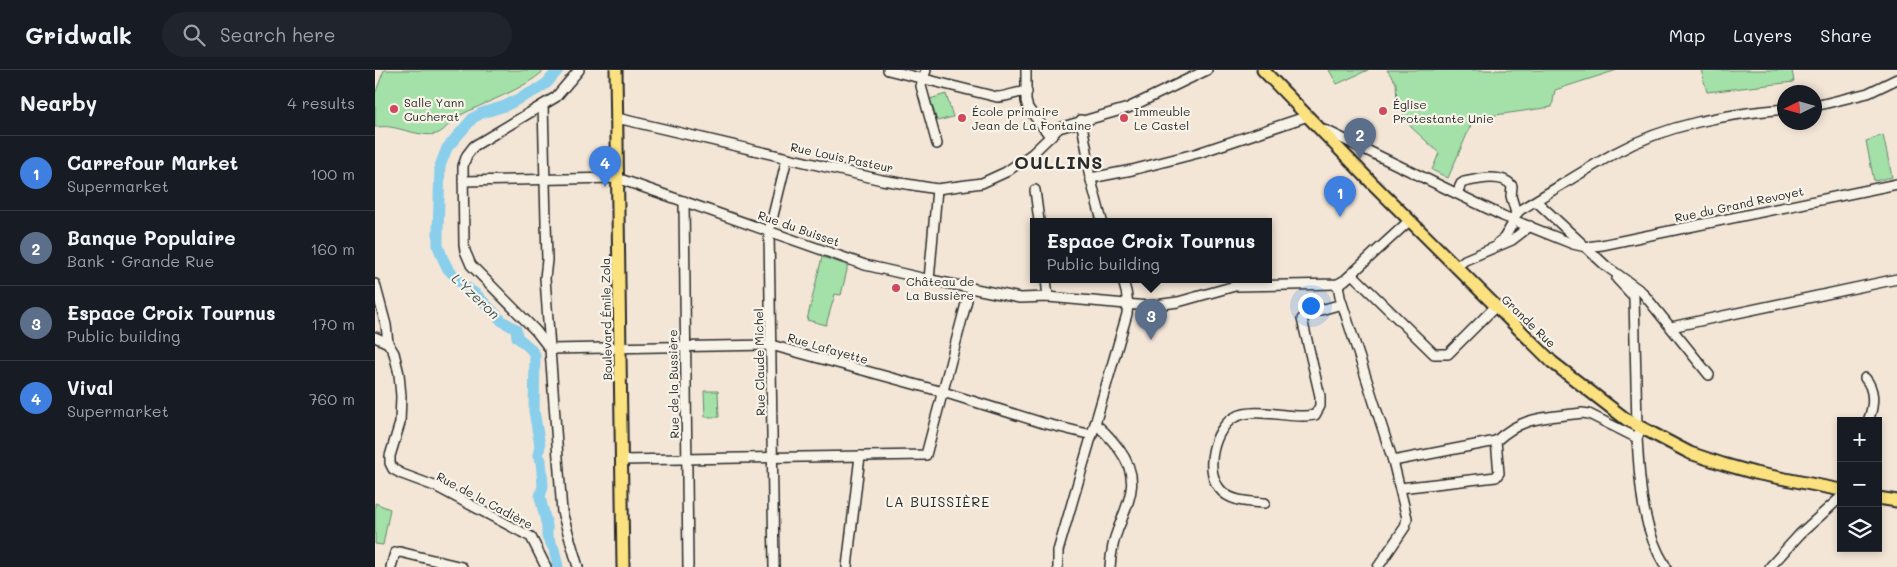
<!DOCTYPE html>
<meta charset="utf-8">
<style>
:root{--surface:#171b24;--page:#20242c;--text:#f1f3f6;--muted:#9ea1a6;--line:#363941;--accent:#d1495b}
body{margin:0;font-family:Mali,sans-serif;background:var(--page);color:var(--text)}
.controls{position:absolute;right:15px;bottom:15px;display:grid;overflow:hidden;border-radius:0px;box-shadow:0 2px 8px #0003}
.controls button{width:45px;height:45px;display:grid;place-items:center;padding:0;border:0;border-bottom:1px solid var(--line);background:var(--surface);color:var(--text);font:25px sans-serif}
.compass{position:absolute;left:1402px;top:15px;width:45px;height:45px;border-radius:50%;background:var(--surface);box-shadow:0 2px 8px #0003;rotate:265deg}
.you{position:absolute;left:935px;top:235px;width:18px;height:18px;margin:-12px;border:4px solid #fff;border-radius:50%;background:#1a73e8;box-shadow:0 0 0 8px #1a73e833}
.badge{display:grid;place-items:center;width:32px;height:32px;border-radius:50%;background:var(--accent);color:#fff;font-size:16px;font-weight:700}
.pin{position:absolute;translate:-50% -41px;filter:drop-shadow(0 1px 2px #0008)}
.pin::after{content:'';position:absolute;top:26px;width:18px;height:15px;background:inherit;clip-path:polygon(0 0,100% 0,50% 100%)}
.popup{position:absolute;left:655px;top:148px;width:242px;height:65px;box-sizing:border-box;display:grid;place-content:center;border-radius:0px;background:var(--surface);filter:drop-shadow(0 1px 4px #0005);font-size:16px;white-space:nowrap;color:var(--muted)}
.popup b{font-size:19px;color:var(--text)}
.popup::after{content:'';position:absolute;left:50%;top:100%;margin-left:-10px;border:10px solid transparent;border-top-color:var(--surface)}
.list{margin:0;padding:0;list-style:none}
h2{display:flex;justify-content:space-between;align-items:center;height:65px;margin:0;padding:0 20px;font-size:21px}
h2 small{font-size:16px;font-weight:400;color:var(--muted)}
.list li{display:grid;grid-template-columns:32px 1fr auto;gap:15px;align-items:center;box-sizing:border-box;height:75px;padding:0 20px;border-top:1px solid var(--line)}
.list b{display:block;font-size:19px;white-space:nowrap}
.list p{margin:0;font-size:16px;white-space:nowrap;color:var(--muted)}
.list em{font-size:16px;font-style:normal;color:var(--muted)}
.icon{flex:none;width:28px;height:28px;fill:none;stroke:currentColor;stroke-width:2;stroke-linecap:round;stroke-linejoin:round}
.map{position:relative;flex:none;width:1522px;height:497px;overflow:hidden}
header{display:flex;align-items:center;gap:30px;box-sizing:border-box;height:70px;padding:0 25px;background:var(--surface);border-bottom:1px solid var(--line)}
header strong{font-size:24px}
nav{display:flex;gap:28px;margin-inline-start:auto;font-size:18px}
.search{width:350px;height:45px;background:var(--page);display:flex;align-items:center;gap:12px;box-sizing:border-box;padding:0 18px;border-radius:28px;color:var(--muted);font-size:19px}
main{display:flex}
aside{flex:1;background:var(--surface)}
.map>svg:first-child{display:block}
</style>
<header>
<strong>Gridwalk</strong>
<div class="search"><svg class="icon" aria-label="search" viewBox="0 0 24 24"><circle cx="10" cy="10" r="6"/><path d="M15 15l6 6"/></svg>Search here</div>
<nav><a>Map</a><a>Layers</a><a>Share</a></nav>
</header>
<main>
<aside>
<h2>Nearby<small>4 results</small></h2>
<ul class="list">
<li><span class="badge" style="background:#3f7fe0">1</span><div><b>Carrefour Market</b><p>Supermarket</p></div><em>100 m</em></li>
<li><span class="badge" style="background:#5c6f8a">2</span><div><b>Banque Populaire</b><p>Bank · Grande Rue</p></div><em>160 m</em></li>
<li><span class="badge" style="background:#5c6f8a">3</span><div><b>Espace Croix Tournus</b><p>Public building</p></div><em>170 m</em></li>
<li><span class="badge" style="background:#3f7fe0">4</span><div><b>Vival</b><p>Supermarket</p></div><em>760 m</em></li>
</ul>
</aside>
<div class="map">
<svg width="1522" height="497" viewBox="0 0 1522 497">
<rect width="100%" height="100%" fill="#f3e6d7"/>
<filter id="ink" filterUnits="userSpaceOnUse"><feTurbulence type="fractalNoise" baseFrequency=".02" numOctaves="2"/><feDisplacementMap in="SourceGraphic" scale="10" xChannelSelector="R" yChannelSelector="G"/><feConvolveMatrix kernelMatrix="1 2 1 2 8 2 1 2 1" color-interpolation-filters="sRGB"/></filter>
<g filter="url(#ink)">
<!-- green -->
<g fill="#a3e1a9" stroke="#67866a">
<path d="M9,0H170C145,22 111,31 82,47C75,52 69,62 61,64C47,67 29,59 15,57C10,56 5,57 0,57V24Z"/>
<path d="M954,0H993L962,14Z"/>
<path d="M1012,0H1242L1180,20L1177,37L1099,48L1073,108L1057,100L1064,83L1036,57L1022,32L1021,13Z"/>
<path d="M1326,0H1417L1419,12L1332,22Z"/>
<path d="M571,24L578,47L562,51L555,29Z"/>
<path d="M1508,65L1517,107L1499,111L1491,71Z"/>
<path d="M447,187L472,195V200L466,225L460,224L451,255L432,250Z"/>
<path d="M329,321H343L344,347H330Z"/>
<path d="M0,433L15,439L8,475L0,474Z"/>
</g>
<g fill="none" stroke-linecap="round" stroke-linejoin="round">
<!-- river -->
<path stroke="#89ceeb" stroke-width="11" d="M183,497L179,479L172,466V456L165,427L168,416L166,390L163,385L165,376L159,341L160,285L155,278L142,267L141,259L127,251L102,225L88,215L73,199L68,189L63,176V163L65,96L72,78L98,48L107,43L130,36L163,19L172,13L183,0"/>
<!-- minor casing -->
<g stroke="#2b2b2b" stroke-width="12">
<g id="minor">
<path d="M513,0L622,27C633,27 641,21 652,22"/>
<path d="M551,0L546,16L562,74"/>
<path d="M651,0V31L653,38L675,66"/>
<path d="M168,35L172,190L170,208L175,279L396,275L568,322L668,353L717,365"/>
<path d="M1440,36L1493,23L1522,9"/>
<path d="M242,48L507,110L562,119L607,113L631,102L657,84L684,58L753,38L832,0"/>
<path d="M706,50L712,81L714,103L727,151"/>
<path d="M946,60L952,61L1128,146L1198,174L1211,177L1227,175L1522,114"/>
<path d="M716,108L757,100L823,83L933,46"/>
<path d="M88,111L242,108L490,195L551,209L645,228L673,227L773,236L803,232L860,216L963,214L970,210L1034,151"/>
<path d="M660,120L664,151"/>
<path d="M1082,123L1086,114L1089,112C1103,109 1128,103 1137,116L1136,126L1141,143"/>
<path d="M309,131L313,497"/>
<path d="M1161,131L1231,196L1267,222L1334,305"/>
<path d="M1137,149L1145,140C1177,121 1208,101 1240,83C1293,54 1351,44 1410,39"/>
<path d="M1123,173L1129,168L1140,150"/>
<path d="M1081,197L1090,190L1137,170L1155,156"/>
<path d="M977,204L1059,284H1073L1120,237"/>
<path d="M671,209L673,227"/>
<path d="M1242,209L1259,227L1262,356"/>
<path d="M554,210L562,119"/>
<path d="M0,214L11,255L13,273"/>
<path d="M963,214L965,227L1018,391L1032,448L1030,457L1003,497"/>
<path d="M1296,257L1522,209"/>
<path d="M0,267L13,273L19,283L24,304L26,326L25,353L15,386V393L18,399L27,404L62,417L156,467L171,497"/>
<path d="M1490,308C1501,321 1499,336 1493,351"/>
<path d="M720,354C730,361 737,370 744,379C766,409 755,428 743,459C738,471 736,484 735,497"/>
<path d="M1264,363L1262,368C1265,413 1266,457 1291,497"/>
<path d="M247,390L551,385L592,230"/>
<path d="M1018,391L1121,371C1149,345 1171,348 1207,343L1214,344L1262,368"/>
<path d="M1025,418L1121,407L1124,403L1121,371"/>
<path d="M890,433C875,432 854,432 844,418C829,399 839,358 860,347C882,336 916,350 940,345L945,336V326L927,249L935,243L967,234"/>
<path d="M16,497L20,483L25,482L87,497"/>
<path d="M203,497L187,442L175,279L161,261L96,195L90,181L89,174L88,96L92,85L99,76L181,27L204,0"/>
<path d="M399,497L394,162L412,88"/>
<path d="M472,497L485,386"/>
<path d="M683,497V481L752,244C754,231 752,221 747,209"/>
<path d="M1395,497L1425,464L1466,427"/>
</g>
</g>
<!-- major casing -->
<g stroke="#2b2b2b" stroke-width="15">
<g id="major">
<path d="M241,0L248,497"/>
<path d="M888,0L997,113L1177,292L1252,350L1315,383L1348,394L1380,403L1466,420"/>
<path d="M1503,428L1522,431"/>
</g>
</g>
<!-- minor -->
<use href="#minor" stroke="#f7f3e8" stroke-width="9"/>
<!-- major -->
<use href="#major" stroke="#fbe180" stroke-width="11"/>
</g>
</g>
<!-- markers -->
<g fill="#d1495b" stroke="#f7f3e8" stroke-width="2">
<circle cx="19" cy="39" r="5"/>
<circle cx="1008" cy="41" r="5"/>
<circle cx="587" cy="48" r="5"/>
<circle cx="749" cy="48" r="5"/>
<circle cx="521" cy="218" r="5"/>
</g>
<g text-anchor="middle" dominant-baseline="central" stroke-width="4.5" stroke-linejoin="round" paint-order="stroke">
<!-- poi labels -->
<g font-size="12" fill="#2b2b2b" stroke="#f7f3e8" text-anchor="start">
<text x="29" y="32">Salle Yann<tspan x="29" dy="14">Cucherat</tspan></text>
<text x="1018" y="34">Église<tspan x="1018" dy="14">Protestante Unie</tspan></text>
<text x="597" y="41">École primaire<tspan x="597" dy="14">Jean de La Fontaine</tspan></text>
<text x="759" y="41">Immeuble<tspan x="759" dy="14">Le Castel</tspan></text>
<text x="531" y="211">Château de<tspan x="531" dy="14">La Bussière</tspan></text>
</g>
<!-- street labels -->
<g font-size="12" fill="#2b2b2b" stroke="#f7f3e8">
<text transform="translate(467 87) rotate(12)">Rue Louis Pasteur</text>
<text transform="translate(1364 134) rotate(-12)">Rue du Grand Revoyet</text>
<text transform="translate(424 158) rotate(19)">Rue du Buisset</text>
<text transform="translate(231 249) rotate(-91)">Boulevard Émile Zola</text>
<text transform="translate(1154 251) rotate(44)">Grande Rue</text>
<text transform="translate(453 278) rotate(16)">Rue Lafayette</text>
<text transform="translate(384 292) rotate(-91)">Rue Claude Michel</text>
<text transform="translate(298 314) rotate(-91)">Rue de la Bussière</text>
<text transform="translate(110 430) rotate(28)">Rue de la Cadière</text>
</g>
<!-- water labels -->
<g font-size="14" font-style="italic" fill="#42545b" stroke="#f7f3e8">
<text transform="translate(101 226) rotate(43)">L'Yzeron</text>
</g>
<!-- neighbourhood labels -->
<g font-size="14" letter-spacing="1" fill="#2b2b2b" stroke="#f7f3e8">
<text x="563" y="431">LA BUISSIÈRE</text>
</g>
<!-- district labels -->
<g font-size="18" font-weight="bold" letter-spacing="1" fill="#2b2b2b" stroke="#f7f3e8">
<text x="684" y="92">OULLINS</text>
</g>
</g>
</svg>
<div class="controls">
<button>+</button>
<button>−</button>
<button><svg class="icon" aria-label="layers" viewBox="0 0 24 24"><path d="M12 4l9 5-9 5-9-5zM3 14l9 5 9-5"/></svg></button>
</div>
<svg class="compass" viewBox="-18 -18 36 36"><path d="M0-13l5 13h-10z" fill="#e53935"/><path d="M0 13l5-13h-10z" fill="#9ea1a6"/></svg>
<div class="you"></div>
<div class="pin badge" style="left:965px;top:147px;background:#3f7fe0">1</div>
<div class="pin badge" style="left:985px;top:89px;background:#5c6f8a">2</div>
<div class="pin badge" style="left:776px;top:270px;background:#5c6f8a">3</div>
<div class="popup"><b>Espace Croix Tournus</b>Public building</div>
<div class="pin badge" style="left:230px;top:117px;background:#3f7fe0">4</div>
</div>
</main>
